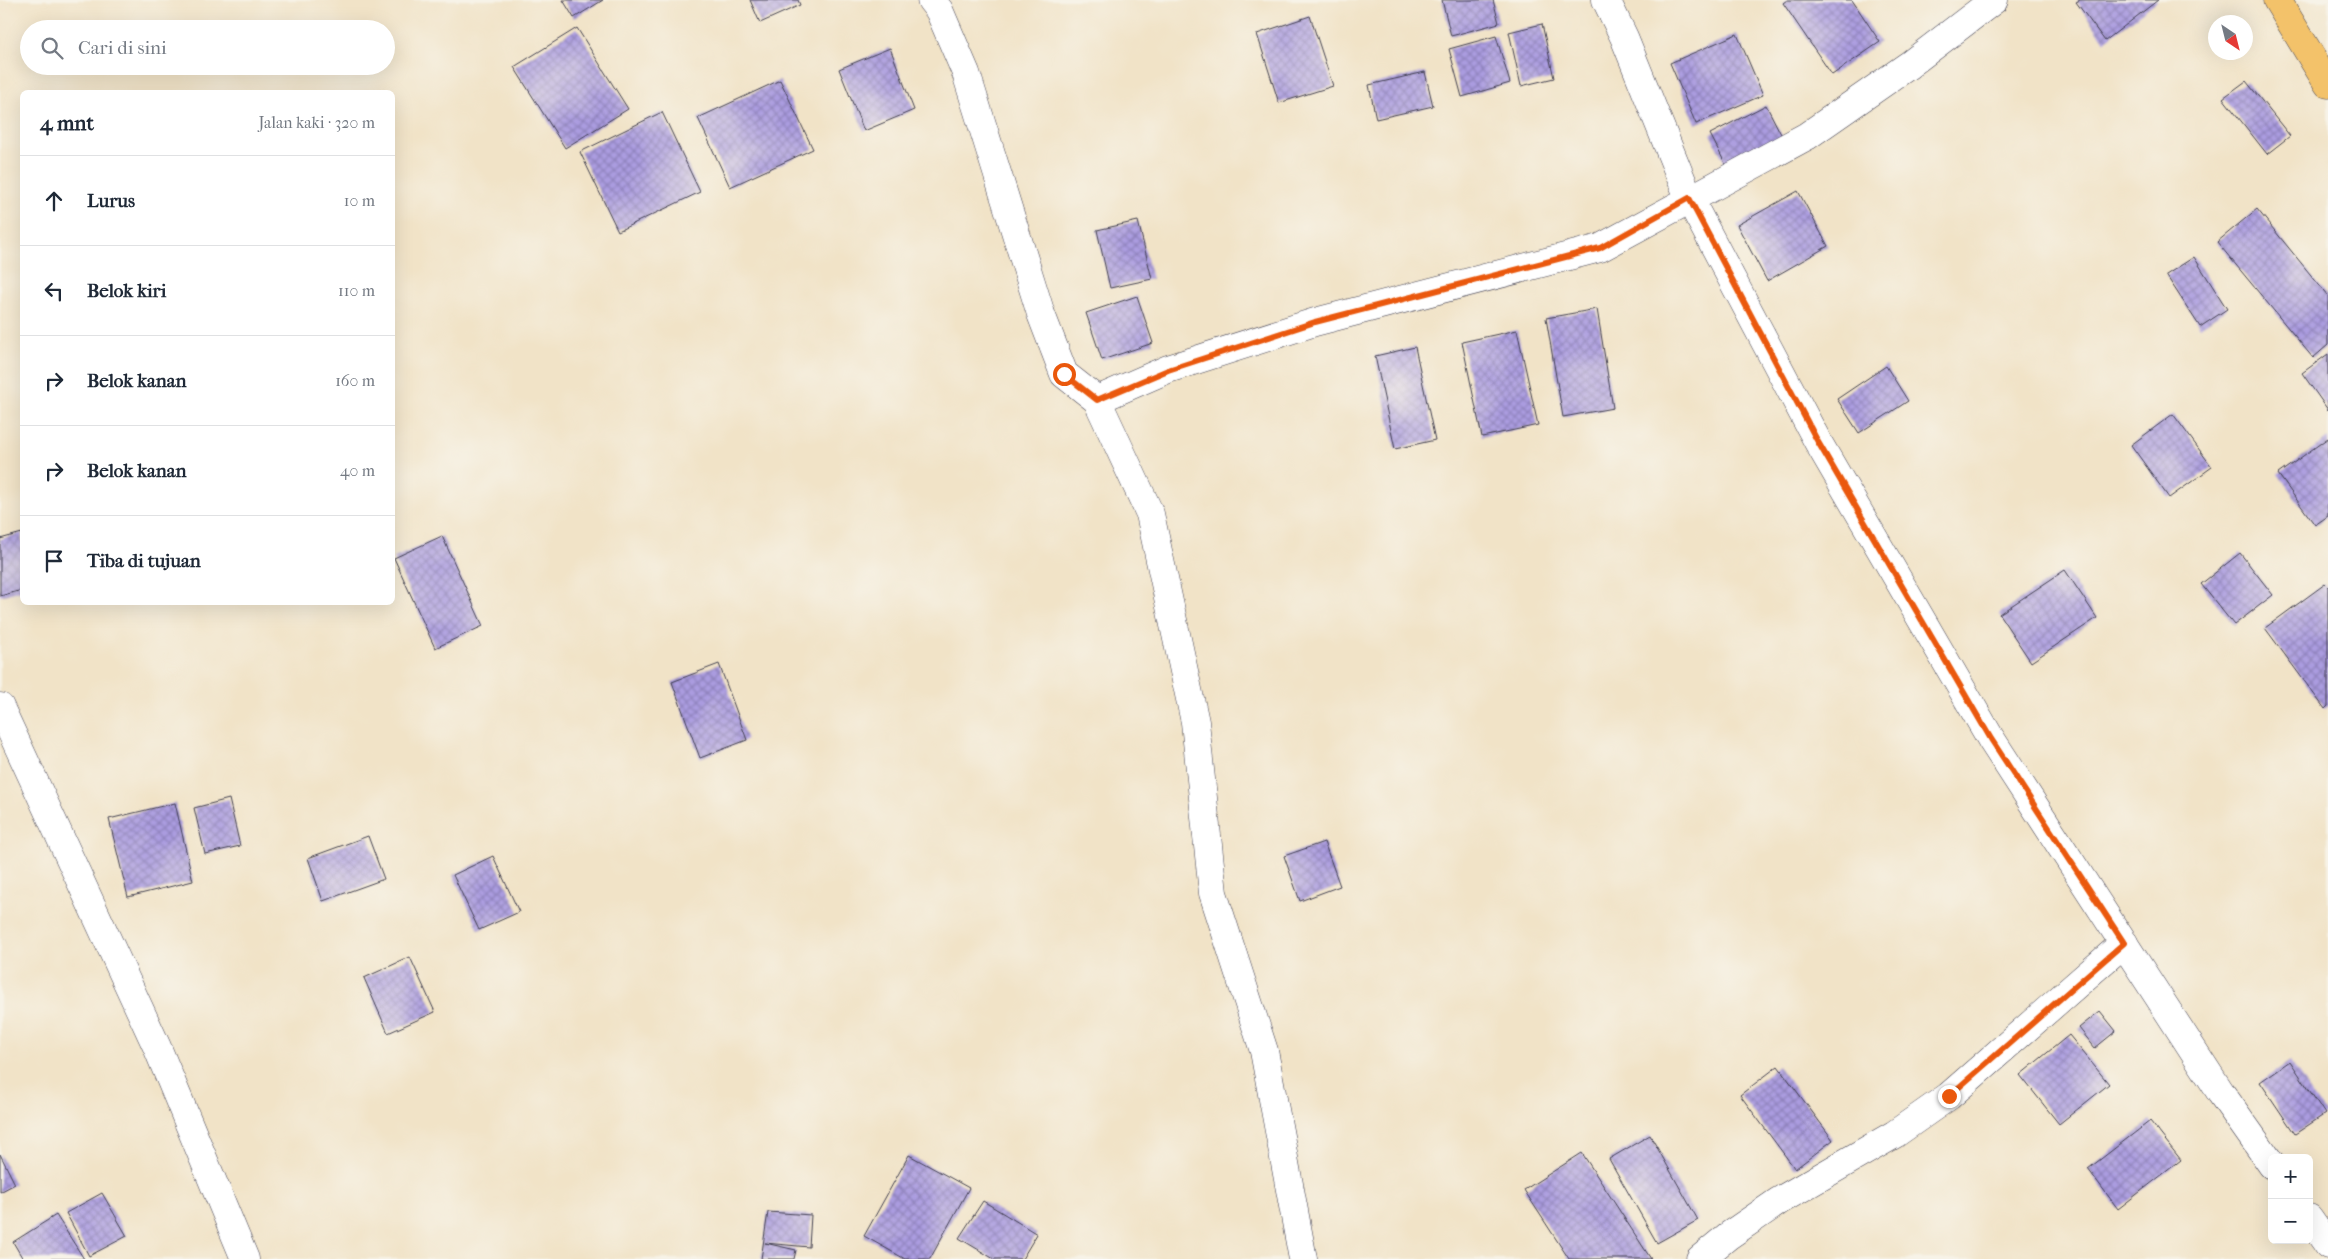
<!DOCTYPE html>
<html lang="id">
<meta charset="utf-8">
<style>
:root{--surface:#fff;--page:#f6f6f7;--text:#1f2937;--muted:#747a83;--line:#e0e1e3}
body{margin:0;font-family:"IM FELL French Canon",serif;background:var(--page);color:var(--text)}
.controls{position:absolute;right:15px;bottom:15px;display:grid;overflow:hidden;border-radius:8px;box-shadow:0 5px 20px #0002}
.controls button{width:45px;height:45px;display:grid;place-items:center;padding:0;border:0;border-bottom:1px solid var(--line);background:var(--surface);color:var(--text);font:25px sans-serif}
.compass{position:absolute;left:2208px;top:15px;width:45px;height:45px;border-radius:50%;background:var(--surface);box-shadow:0 5px 20px #0002;rotate:145deg}
.stop{position:absolute;width:15px;height:15px;margin:-11px;border:4px solid #ea580c;border-radius:50%;background:#fff}
.stop.end{background:#ea580c;border-color:#fff;box-shadow:0 1px 5px #0008}
.list{margin:0;padding:0;list-style:none}
h2{display:flex;justify-content:space-between;align-items:center;height:65px;margin:0;padding:0 20px;font-size:21px}
h2 small{font-size:16px;font-weight:400;color:var(--muted)}
.list li{display:grid;grid-template-columns:32px 1fr auto;gap:15px;align-items:center;box-sizing:border-box;height:90px;padding:0 20px;border-top:1px solid var(--line)}
.list b{display:block;font-size:19px;white-space:nowrap}
.list em{font-size:16px;font-style:normal;color:var(--muted)}
.icon{flex:none;width:28px;height:28px;fill:none;stroke:currentColor;stroke-width:2;stroke-linecap:round;stroke-linejoin:round}
.map{position:relative;flex:none;width:2328px;height:1259px;overflow:hidden}
.search{position:absolute;background:var(--surface);box-shadow:0 5px 20px #0002;left:20px;top:20px;width:375px;height:55px;display:flex;align-items:center;gap:12px;box-sizing:border-box;padding:0 18px;border-radius:28px;color:var(--muted);font-size:19px}
.panel{position:absolute;background:var(--surface);box-shadow:0 5px 20px #0002;left:20px;top:90px;width:375px;height:515px;border-radius:8px}
.map>svg:first-child{display:block}
</style>
<div class="map">
<svg width="2328" height="1259" viewBox="0 0 2328 1259">
<defs>
<pattern id="building-cross-hatch" width="8" height="8" patternUnits="userSpaceOnUse" patternTransform="scale(1.25)"><rect width="8" height="8" fill="#ab9ce0"/><path d="M0 0l8 8M0 8l8-8" fill="none" stroke="#8b7fb7"/></pattern>
</defs>
<rect width="100%" height="100%" fill="#f7f3e8"/>
<filter id="ink" filterUnits="userSpaceOnUse"><feTurbulence type="fractalNoise" baseFrequency=".02" numOctaves="2"/><feDisplacementMap in="SourceGraphic" scale="10" xChannelSelector="R" yChannelSelector="G"/><feConvolveMatrix kernelMatrix="1 2 1 2 8 2 1 2 1" color-interpolation-filters="sRGB"/></filter>
<filter id="wash" filterUnits="userSpaceOnUse"><feTurbulence type="fractalNoise" baseFrequency=".0096" numOctaves="4" result="noise"/><feDisplacementMap in="SourceGraphic" scale="20" xChannelSelector="R" yChannelSelector="G"/><feGaussianBlur stdDeviation="1.12" result="paint"/><feColorMatrix in="noise" values="0 0 0 0 0 0 0 0 0 0 0 0 0 0 0 0 0 1.4 0 .05"/><feComposite in="paint" operator="in"/></filter>
<g filter="url(#wash)">
<rect width="100%" height="100%" fill="#f1e3c7"/>
<g id="blocks">
<!-- building -->
<g fill="url(#building-cross-hatch)">
<path d="M563,0H603L574,18Z"/>
<path d="M750,0H798L800,5L760,23Z"/>
<path d="M1442,0H1493L1499,23L1451,36Z"/>
<path d="M1787,0H1852L1880,42L1832,75L1783,3Z"/>
<path d="M2080,0H2158L2105,41L2076,2Z"/>
<path d="M1310,16L1333,86L1279,103L1257,34Z"/>
<path d="M1542,24L1554,78L1521,86L1509,32Z"/>
<path d="M577,28L628,109L565,148L514,67Z"/>
<path d="M1737,34L1763,95L1696,124L1670,63Z"/>
<path d="M1496,36L1510,83L1462,97L1449,49Z"/>
<path d="M890,48L914,110L864,131L839,69Z"/>
<path d="M1425,72L1433,106L1376,119L1369,85Z"/>
<path d="M780,80L813,149L730,187L698,118Z"/>
<path d="M2246,81L2290,136L2267,154L2223,98Z"/>
<path d="M1766,105L1784,140L1728,169L1710,134Z"/>
<path d="M662,112L700,192L618,231L580,152Z"/>
<path d="M1798,191L1828,246L1767,281L1737,225Z"/>
<path d="M2257,209L2328,296V345L2313,358L2217,242Z"/>
<path d="M1138,221L1152,279L1110,288L1097,230Z"/>
<path d="M2194,257L2227,309L2200,327L2166,275Z"/>
<path d="M1137,296L1153,343L1102,360L1086,313Z"/>
<path d="M1597,309L1613,408L1563,417L1546,318Z"/>
<path d="M1517,330L1538,425L1482,437L1462,342Z"/>
<path d="M1415,347L1435,440L1395,449L1375,356Z"/>
<path d="M2328,354V410L2302,373Z"/>
<path d="M1886,366L1908,401L1859,433L1837,399Z"/>
<path d="M2173,414L2212,467L2169,498L2131,445Z"/>
<path d="M2328,438V516L2315,525L2278,474Z"/>
<path d="M22,533V590L0,596V539Z"/>
<path d="M442,536L483,626L435,648L394,558Z"/>
<path d="M2240,553L2273,595L2234,625L2201,584Z"/>
<path d="M2065,570L2097,618L2031,662L1999,614Z"/>
<path d="M2325,584L2328,587V706L2325,709L2265,628Z"/>
<path d="M719,664L747,740L700,758L672,682Z"/>
<path d="M229,799L240,846L205,854L194,808Z"/>
<path d="M175,803L193,881L128,897L109,819Z"/>
<path d="M368,836L384,879L323,901L308,858Z"/>
<path d="M1324,842L1340,886L1300,901L1284,856Z"/>
<path d="M493,856L519,912L479,930L453,875Z"/>
<path d="M410,957L435,1012L388,1033L364,978Z"/>
<path d="M2100,1011L2116,1031L2095,1048L2079,1028Z"/>
<path d="M2069,1035L2109,1084L2059,1124L2020,1075Z"/>
<path d="M2290,1061L2325,1114L2295,1134L2260,1082Z"/>
<path d="M1778,1066L1833,1140L1795,1169L1740,1095Z"/>
<path d="M2150,1121L2181,1160L2118,1209L2088,1169Z"/>
<path d="M1650,1135L1698,1220L1657,1243L1609,1159Z"/>
<path d="M1582,1153L1651,1259H1569L1524,1190Z"/>
<path d="M0,1154L15,1184L0,1192Z"/>
<path d="M909,1155L969,1188L930,1259H905L864,1236Z"/>
<path d="M102,1193L127,1236L89,1256L66,1213Z"/>
<path d="M983,1201L1037,1234L1022,1259H994L959,1238Z"/>
<path d="M768,1212L811,1215L809,1247L765,1243L796,1250L794,1259H761Z"/>
<path d="M56,1215L84,1259H23L13,1242Z"/>
</g>
</g>
</g>
<g filter="url(#ink)">
<use href="#blocks" fill-opacity="0" stroke="#413f50" stroke-width="1"/>
<g fill="none" stroke-linecap="round" stroke-linejoin="round">
<!-- minor casing -->
<g stroke="#413f50" stroke-width="29">
<g id="minor">
<path d="M931,0L939,10L966,73L1041,314L1064,374L1097,400L1150,514L1195,722L1213,893L1264,1051L1303,1259"/>
<path d="M1606,0L1624,37L1689,198L1818,442L1991,739L2221,1093L2272,1165"/>
<path d="M1097,400L1168,369L1315,322L1600,248L1807,136L1909,65L1994,0"/>
<path d="M0,707L157,1047L245,1259"/>
<path d="M2309,1218L2328,1245"/>
<path d="M1700,1259L1728,1236L1779,1201L1895,1134L1949,1096L2124,943"/>
</g>
</g>
<!-- major casing -->
<g stroke="#413f50" stroke-width="29">
<path id="major" d="M2277,0L2328,84"/>
</g>
<!-- minor -->
<use href="#minor" stroke="#fff" stroke-width="28"/>
<!-- major -->
<use href="#major" stroke="#f3c26a" stroke-width="28"/>
</g>
</g>
<g fill="none" stroke-linecap="round" stroke-linejoin="round" filter="url(#ink)">
<!-- route -->
<path stroke="#ea580c" stroke-width="6" d="M1064,374L1097,400L1168,370L1315,322L1600,248L1689,198L1818,442L1991,739L2124,943L1949,1096"/>
</g>
</svg>
<div class="controls">
<button>+</button>
<button>−</button>
</div>
<svg class="compass" viewBox="-18 -18 36 36"><path d="M0-13l5 13h-10z" fill="#e53935"/><path d="M0 13l5-13h-10z" fill="#747a83"/></svg>
<div class="stop" style="left:1064px;top:374px"></div>
<div class="stop end" style="left:1949px;top:1096px"></div>
<div class="search"><svg class="icon" aria-label="search" viewBox="0 0 24 24"><circle cx="10" cy="10" r="6"/><path d="M15 15l6 6"/></svg>Cari di sini</div>
<section class="panel">
<h2>4 mnt<small>Jalan kaki · 320 m</small></h2>
<ul class="list">
<li><svg class="icon" aria-label="ahead" viewBox="0 0 24 24"><path d="M12 20V5M6 11l6-6 6 6"/></svg><div><b>Lurus</b></div><em>10 m</em></li>
<li><svg class="icon" aria-label="left" viewBox="0 0 24 24"><path d="M17 20v-9H6M10 6l-5 5 5 5"/></svg><div><b>Belok kiri</b></div><em>110 m</em></li>
<li><svg class="icon" aria-label="right" viewBox="0 0 24 24"><path d="M7 20v-9h11M14 6l5 5-5 5"/></svg><div><b>Belok kanan</b></div><em>160 m</em></li>
<li><svg class="icon" aria-label="right" viewBox="0 0 24 24"><path d="M7 20v-9h11M14 6l5 5-5 5"/></svg><div><b>Belok kanan</b></div><em>40 m</em></li>
<li><svg class="icon" aria-label="arrive" viewBox="0 0 24 24"><path d="M6 21V4h12l-3 4 3 4H6"/></svg><div><b>Tiba di tujuan</b></div></li>
</ul>
</section>
</div>
